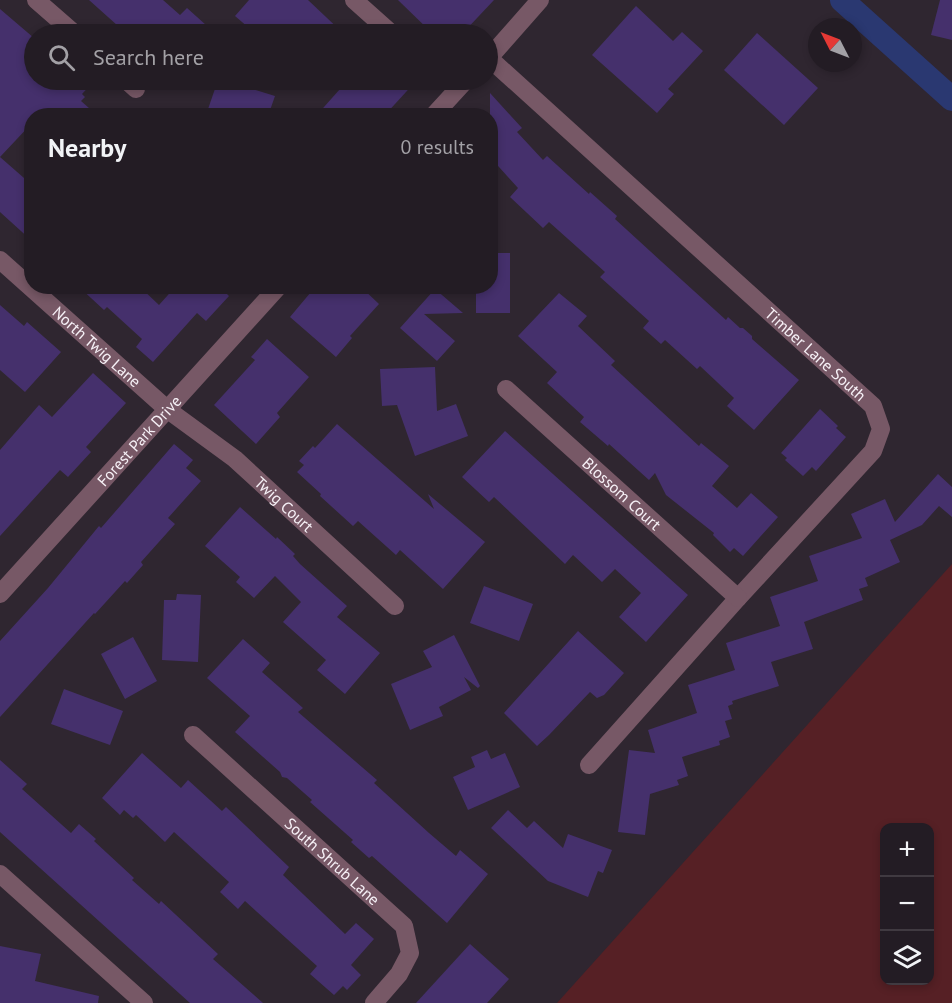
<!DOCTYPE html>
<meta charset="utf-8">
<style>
:root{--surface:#231c24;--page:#2f2931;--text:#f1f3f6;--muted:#a3a1a6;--line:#403a41}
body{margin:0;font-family:"PT Sans",sans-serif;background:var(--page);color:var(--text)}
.controls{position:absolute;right:18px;bottom:18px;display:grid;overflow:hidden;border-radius:12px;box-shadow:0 3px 9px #0003}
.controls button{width:54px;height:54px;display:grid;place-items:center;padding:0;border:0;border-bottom:2px solid var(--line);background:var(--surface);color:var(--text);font:30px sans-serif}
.compass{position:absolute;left:808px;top:18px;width:54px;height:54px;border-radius:50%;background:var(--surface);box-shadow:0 3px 9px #0003;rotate:312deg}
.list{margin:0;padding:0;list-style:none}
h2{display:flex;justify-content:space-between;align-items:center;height:78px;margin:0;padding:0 24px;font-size:26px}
h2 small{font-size:20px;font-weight:400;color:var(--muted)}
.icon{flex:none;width:33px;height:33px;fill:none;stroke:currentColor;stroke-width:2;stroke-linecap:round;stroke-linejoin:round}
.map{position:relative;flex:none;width:952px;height:1003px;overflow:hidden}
.search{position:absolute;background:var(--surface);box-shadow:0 3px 9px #0003;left:24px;top:24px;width:474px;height:66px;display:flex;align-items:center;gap:15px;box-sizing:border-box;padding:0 21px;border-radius:33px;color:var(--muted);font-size:22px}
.panel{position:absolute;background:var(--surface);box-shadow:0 3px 9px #0003;left:24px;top:108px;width:474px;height:186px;border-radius:24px}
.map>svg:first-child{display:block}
</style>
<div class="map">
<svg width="952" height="1003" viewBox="0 0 952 1003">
<rect width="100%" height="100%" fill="#2f2630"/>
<!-- green -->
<path fill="#562025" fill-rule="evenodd" d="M952,564V1003H557ZM884,828H930V980H884Z"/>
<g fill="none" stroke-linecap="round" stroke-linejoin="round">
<!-- canal -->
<path stroke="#2a3871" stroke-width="24" d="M842,0L952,99"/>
</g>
<!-- building -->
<g fill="#45306c">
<path d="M89,0H163L180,15L187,8L216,34H127Z"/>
<path d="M249,0H308L344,34H256L235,16Z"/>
<path d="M398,0H494L462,34H433Z"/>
<path d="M940,0H952V40L931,35Z"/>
<path d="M636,6L673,41L682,32L703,51L668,89L674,94L657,113L592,55Z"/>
<path d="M0,9L34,38V80H95L82,94L85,97L81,101L98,116H32V123L0,157L32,185V241L0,212Z"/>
<path d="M757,33L818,88L784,125L724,70Z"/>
<path d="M218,80H224L275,96L268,116H217L207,112Z"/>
<path d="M348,80H417L384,116H316Z"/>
<path d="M490,93L522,128L517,132L543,160L547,156L589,194L590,192L617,216L615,219L662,262L726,320L728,317L740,328H743L752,336V339L799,380L754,430L727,406L734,398L700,366L697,369L665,340L661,344L643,328L649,321L600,277L605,272L549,222L543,228L510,197L518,188L490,157Z"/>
<path d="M490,253H510V313H476V288L490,286Z"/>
<path d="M78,286H139L159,305L176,286H219L229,296L206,321L197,313L153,362L136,347L142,339L107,307L104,310Z"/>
<path d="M316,286H360L379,304L350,336L352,338L336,357L290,317Z"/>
<path d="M435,289L463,313L424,314L455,341L437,361L400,328Z"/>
<path d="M559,293L587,316L578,326L615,361L611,365L699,446L701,443L729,466L712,486L737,508L751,493L778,517L743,556L734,548L730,552L713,535L714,533L666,495L655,473L649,480L609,444L608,446L580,422L584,417L547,383L557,372L518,336Z"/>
<path d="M0,305L24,326L27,322L61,352L25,392L0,370Z"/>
<path d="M267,339L309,377L277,413L280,417L256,444L214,405L255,360L251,357Z"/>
<path d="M435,367L437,411L456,404L468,436L415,456L397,405L382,406L380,369Z"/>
<path d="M93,373L126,403L86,447L91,452L68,477L60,470L0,536V450L39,405L52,417Z"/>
<path d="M820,409L838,426L836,428L846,437L816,471L812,467L803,476L785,460L787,458L781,453Z"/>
<path d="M337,424L434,509L428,494L485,542L443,589L400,550L396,555L358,521L353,526L320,496L321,494L297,472L304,465L299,461L313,446L315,448Z"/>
<path d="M505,431L688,595L646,642L619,617L641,593L615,569L602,582L573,555L565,564L494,497L489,502L462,477Z"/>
<path d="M174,444L193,460L186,468L201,481L168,518L175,524L141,562L143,565L127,583L125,581L95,614L94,613L0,717V641L48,588L99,526L101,528Z"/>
<path d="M938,474L952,487V517L939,506L922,525L890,540L900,562L865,578L868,586L859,589L863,600L804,622L813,649L771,662L779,686L732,701L733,704L728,706L732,719L725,721L730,737L719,741L720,745L682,757L688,776L677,780L679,785L650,794L645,835L618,832L629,750L655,753L648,730L697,713L688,685L735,670L726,643L780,626L770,597L818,581L809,556L862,538L851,514L885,499L895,522Z"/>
<path d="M240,507L276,539L277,537L295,554L293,556L300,564L347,606L337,617L380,653L345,694L317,670L326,660L283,622L301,602L275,576L254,598L236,582L240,577L205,546Z"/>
<path d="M484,586L533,604L519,641L470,623Z"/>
<path d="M177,594L201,595L198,662L162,660L164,600H176Z"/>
<path d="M578,631L624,673L604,695L597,698L590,692L549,735L537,746L504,713Z"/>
<path d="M454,635L480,686L478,688L464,677L471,690L439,707L443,716L410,730L391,684L432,667L423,651Z"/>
<path d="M133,637L157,681L125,699L101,654Z"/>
<path d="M243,639L270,663L262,672L303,708L298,712L377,780L374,783L429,833L456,856L460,850L488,874L447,923L372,856L369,858L351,842L353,840L310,802L312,800L287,778L282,777L280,772L235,732L250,716L207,678Z"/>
<path d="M64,689L123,711L110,745L51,724Z"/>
<path d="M487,750L491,759L505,753L520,787L468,810L453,777L475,767L471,757Z"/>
<path d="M142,753L181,788L188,780L222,811L226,807L289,867L283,875L345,934L356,923L374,939L351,965L361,975L347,990L343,986L334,995L310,974L317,966L245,901L238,909L220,892L229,882L174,832L165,842L136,815L133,818L124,810L120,815L102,798Z"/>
<path d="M0,760L27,784L22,789L71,833L79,824L96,839L94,841L134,878L132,880L159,904L161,901L218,954L213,959L263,1003H190L0,832Z"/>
<path d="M508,810L527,828L534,821L563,848L568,834L612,850L603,873L598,871L588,897L548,881L491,828Z"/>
<path d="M470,944L509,979L487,1003H416Z"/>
<path d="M0,946L41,954L35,981L99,996L98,1003H0Z"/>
</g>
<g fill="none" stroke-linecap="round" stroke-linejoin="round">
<!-- minor -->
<g stroke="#775866" stroke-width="18">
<path d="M36,0L75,34"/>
<path d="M354,0L392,34"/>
<path id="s1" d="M489,58L873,406L881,429L873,451L738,598L589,765"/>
<path d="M488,59L540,0"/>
<path d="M126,80L136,89"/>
<path d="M433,116L466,80"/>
<path id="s2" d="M0,260L168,410L235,459L395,606"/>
<path id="s3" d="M506,389L738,598"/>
<path id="s4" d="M0,594L279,286"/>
<path id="s5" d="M193,735L404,926L410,953L399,974L374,1003"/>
<path d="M0,874L144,1003"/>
</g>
</g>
<g text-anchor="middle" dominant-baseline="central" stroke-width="4.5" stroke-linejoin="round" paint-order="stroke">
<!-- street labels -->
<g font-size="16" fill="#f6f0f6" stroke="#251d26">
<text stroke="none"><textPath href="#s2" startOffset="130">North Twig Lane</textPath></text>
<text stroke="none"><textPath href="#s1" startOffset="441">Timber Lane South</textPath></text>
<text stroke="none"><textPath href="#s4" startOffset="207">Forest Park Drive</textPath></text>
<text stroke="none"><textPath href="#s3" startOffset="156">Blossom Court</textPath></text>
<text stroke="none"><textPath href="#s2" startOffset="375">Twig Court</textPath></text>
<text stroke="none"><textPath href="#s5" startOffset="188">South Shrub Lane</textPath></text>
</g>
</g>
</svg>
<div class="controls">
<button>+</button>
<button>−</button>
<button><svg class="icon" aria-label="layers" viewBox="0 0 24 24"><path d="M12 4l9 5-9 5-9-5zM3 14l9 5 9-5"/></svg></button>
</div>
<svg class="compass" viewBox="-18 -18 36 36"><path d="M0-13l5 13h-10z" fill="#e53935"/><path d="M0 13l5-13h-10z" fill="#a3a1a6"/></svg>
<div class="search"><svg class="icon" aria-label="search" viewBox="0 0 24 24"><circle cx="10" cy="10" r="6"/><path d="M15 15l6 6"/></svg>Search here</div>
<section class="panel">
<h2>Nearby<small>0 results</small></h2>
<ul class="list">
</ul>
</section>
</div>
